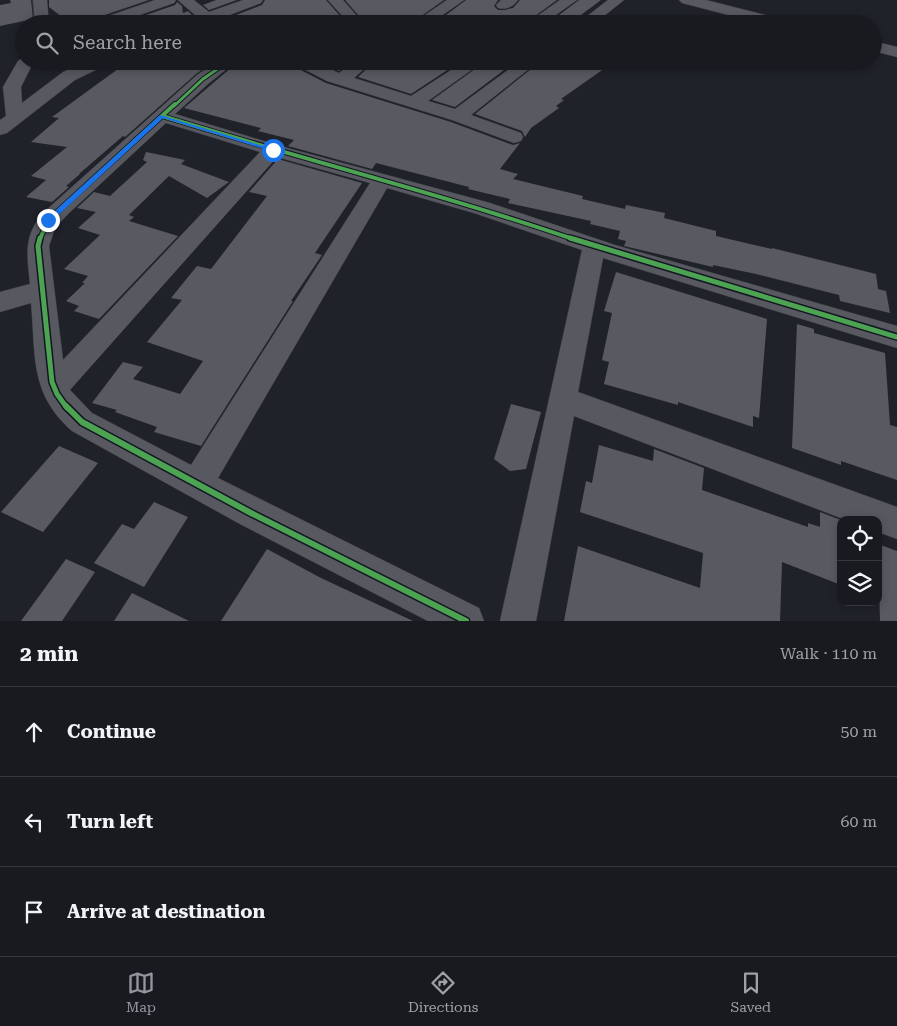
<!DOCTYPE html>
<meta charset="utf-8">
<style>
:root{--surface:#181a20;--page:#212329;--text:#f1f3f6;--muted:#9fa1a5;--line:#36383e;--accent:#9597a0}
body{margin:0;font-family:"Roboto Serif",serif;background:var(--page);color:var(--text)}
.controls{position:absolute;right:15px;bottom:15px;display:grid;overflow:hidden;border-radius:10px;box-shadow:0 2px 8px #0003}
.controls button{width:45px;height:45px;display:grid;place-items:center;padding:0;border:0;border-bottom:1px solid var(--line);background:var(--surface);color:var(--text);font:25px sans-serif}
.stop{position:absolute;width:15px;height:15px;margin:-11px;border:4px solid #1a73e8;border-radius:50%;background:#fff}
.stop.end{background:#1a73e8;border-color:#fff;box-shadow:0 1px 5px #0008}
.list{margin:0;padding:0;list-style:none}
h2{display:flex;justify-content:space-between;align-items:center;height:65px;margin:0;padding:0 20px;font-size:21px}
h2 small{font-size:16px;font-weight:400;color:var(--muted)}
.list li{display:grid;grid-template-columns:32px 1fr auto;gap:15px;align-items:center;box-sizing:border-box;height:90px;padding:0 20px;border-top:1px solid var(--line)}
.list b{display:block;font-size:19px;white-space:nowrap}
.list em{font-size:16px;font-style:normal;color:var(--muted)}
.icon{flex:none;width:28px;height:28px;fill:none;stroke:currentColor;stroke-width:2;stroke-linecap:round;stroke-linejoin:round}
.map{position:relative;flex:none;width:897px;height:621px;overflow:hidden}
.search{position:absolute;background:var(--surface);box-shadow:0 2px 8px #0003;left:15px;right:15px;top:15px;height:55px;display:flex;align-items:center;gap:12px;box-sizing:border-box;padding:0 18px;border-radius:28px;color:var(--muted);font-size:19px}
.sheet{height:335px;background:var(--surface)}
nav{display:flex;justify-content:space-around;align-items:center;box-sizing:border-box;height:70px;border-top:1px solid var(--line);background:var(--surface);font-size:14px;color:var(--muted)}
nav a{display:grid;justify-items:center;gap:2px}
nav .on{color:var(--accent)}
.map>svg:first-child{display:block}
</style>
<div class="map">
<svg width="897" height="621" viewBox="0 0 897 621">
<rect width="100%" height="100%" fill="#20222a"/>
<!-- building -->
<g fill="#595a61">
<path d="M10,0H31L33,19L0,26V5L11,3Z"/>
<path d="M49,0H149L93,19L90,24H71L49,7Z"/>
<path d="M216,0H237L209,10L203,5Z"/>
<path d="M265,0H326L341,17L338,16L324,22L320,19L308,24H300L288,18L273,24H227L223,20L262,5Z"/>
<path d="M345,0H444L410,24H360L358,15Z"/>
<path d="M466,0H498L494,6L498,10H504L513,8L520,0H557L524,24H434Z"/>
<path d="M579,0H601L569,24H547Z"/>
<path d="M177,2L182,6L183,13L188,11L193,16L185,19L182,24H120L175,5Z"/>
<path d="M129,61H214L196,74L125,137L123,136L79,174H80L66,186L69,187L52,202L26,197L46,180L31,176L67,147L31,142L59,118L52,117Z"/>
<path d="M239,61H290L293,66L326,83L451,122L513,145L520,143L500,169L518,174L513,179L583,196L582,199L625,209L626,205L665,213L664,218L716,231V236L772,249V248L876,274L878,289L886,291L890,313L840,301L839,295L756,274L713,265V267L624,246L626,241L618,239L620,231L590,224L591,221L508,203L510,199L468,189L469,187L376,163L372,169L288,146L294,140L258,131L261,128L184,108Z"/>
<path d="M318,61H352L339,71Z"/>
<path d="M375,61H461L411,94L358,77Z"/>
<path d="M486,61H516L455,107L432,100Z"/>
<path d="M541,61H615L561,99L564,100L556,106L559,108L531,128L525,137L522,131L475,114Z"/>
<path d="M146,152L185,160L181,164L229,182L207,198L169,176L129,215L134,217L129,221L178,236L99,319L74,311L79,306L66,301L85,283H82L88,276L64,269L100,235L78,228L96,212L77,208L94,192L110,196L147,162L143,160Z"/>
<path d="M278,159L362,183L315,253L322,255L291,301H293L201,446L154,432L157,427L115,412L117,410L92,403L123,362L143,367L133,379L180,394L203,361L147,342L182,300L171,298L197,266L211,269L267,196L249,192Z"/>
<path d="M616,272L767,319L759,418L753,416V427L678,402V405L604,384L609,362L602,360L612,313L604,311Z"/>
<path d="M797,324L814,329V333L885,353L890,425L897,427V480L841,461V465L792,448Z"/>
<path d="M511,404L541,412L526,469L510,471L494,459Z"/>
<path d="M599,445L653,461L654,449L704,468L702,490L808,527V523L820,527V512L841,520V585L782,562L780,621H564L578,546L700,588L703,553L580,512L586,481L592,483Z"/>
<path d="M59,446L98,463L43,532L1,512Z"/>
<path d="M154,502L188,517L144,587L94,563L122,524L134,529Z"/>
<path d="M878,544L897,551V621H880Z"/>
<path d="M267,549L321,578L413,621H221Z"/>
<path d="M66,559L95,572L62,621H21Z"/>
<path d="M132,593L189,621H114Z"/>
</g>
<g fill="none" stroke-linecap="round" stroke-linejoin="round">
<!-- street casing -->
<g stroke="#3b3c43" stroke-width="1">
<g id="street">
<path d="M33,0H47L49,24H35Z"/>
<path d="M155,0H176L174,3L114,24H92L94,21Z"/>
<path d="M178,0H194L209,12L243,0H263L261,3L219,19L225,24H184L186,21L197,17Z"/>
<path d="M328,0H343L357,16L358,24H344L343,17Z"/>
<path d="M447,0H464L430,24H412Z"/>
<path d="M501,0H518C513,7 506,10 498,8L496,5Z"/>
<path d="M560,0H577L543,24H526Z"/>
<path d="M608,0H624L594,24H577Z"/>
<path d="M24,57V61H34L21,87L22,103L63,72L88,61H110L108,64L75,80L7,133L0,135V120L6,116L3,87L18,61Z"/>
<path d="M218,61H237L209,83L175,114L280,146L490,203L615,245L897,326V348L603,258L578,392L897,507V539L878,532V520H846L574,416L536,621H500L582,250L474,213L387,188L218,478L479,608L484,621H428L240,524L72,431C29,393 36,355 31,303L0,312V292L30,284C27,254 23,236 44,212L197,75ZM166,123L260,152L63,360L49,246L55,228L68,214ZM277,157L370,183L191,465L92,413L70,390Z"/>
<path d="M292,61H313L339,73L355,61H373L354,78L411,96L465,61H484L428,101L455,109L520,61H539L471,115L521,133L523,137L521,141L514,143L452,120L327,81L294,64Z"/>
</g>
</g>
<!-- secondary casing -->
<g stroke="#3b3c43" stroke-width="1">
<g id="secondary">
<path d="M679,0H706L789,21L791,24H763L682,3Z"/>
<path d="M873,41L897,47V57L873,51Z"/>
</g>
</g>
<!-- street -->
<use href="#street" fill="#585960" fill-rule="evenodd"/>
<!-- secondary -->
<use href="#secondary" fill="#585961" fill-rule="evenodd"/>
<!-- cycleway-far3 casing -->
<g stroke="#141623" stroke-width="5">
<path id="cycleway-far3" d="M174,106L203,79L229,61"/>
</g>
<!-- cycleway-far2 casing -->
<g stroke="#141623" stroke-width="6">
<g id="cycleway-far2">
<path d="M162,116C299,158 438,193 573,239"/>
<path d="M40,239L46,225L56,213L175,104"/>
</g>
</g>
<!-- cycleway-far1 casing -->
<g stroke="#141623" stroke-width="8">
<g id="cycleway-far1">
<path d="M40,238L38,246L52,382L57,394L67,408"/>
<path d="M570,238L897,337"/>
</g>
</g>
<!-- cycleway casing -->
<g stroke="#141623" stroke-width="9">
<path id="cycleway" d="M66,406L82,422L251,513L466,621"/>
</g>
<!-- cycleway-far3 -->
<use href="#cycleway-far3" stroke="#4ca352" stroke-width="3"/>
<!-- cycleway-far2 -->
<use href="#cycleway-far2" stroke="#4ca352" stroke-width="4"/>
<!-- cycleway-far1 -->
<use href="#cycleway-far1" stroke="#4ca352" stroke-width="5"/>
<!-- cycleway -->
<use href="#cycleway" stroke="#4ca352" stroke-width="6"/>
</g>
<!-- route -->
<path fill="#1a73e8" d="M160,115L276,150L271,151L163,118L51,222H46V219Z"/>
</svg>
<div class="controls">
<button><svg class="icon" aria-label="locate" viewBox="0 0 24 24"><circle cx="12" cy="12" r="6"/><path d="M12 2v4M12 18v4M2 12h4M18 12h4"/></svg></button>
<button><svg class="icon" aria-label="layers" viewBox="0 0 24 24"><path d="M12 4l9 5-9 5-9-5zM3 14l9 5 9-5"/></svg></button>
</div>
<div class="stop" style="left:273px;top:150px"></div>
<div class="stop end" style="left:48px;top:220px"></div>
<div class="search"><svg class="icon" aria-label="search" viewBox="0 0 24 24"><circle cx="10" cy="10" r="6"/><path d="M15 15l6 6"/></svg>Search here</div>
</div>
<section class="sheet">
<h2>2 min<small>Walk · 110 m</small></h2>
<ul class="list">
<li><svg class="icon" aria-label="ahead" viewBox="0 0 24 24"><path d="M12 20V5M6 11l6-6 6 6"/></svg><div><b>Continue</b></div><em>50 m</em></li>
<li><svg class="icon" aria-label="left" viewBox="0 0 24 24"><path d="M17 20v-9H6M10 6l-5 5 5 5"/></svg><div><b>Turn left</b></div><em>60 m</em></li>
<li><svg class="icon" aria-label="arrive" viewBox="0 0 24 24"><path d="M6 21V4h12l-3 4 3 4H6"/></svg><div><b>Arrive at destination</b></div></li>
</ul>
</section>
<nav>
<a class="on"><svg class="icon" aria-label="map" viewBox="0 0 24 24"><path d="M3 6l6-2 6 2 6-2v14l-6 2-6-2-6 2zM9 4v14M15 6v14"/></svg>Map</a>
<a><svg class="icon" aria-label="directions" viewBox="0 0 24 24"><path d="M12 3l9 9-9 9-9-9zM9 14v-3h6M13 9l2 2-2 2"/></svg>Directions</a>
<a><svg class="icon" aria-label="saved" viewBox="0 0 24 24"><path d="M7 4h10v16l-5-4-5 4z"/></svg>Saved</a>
</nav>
